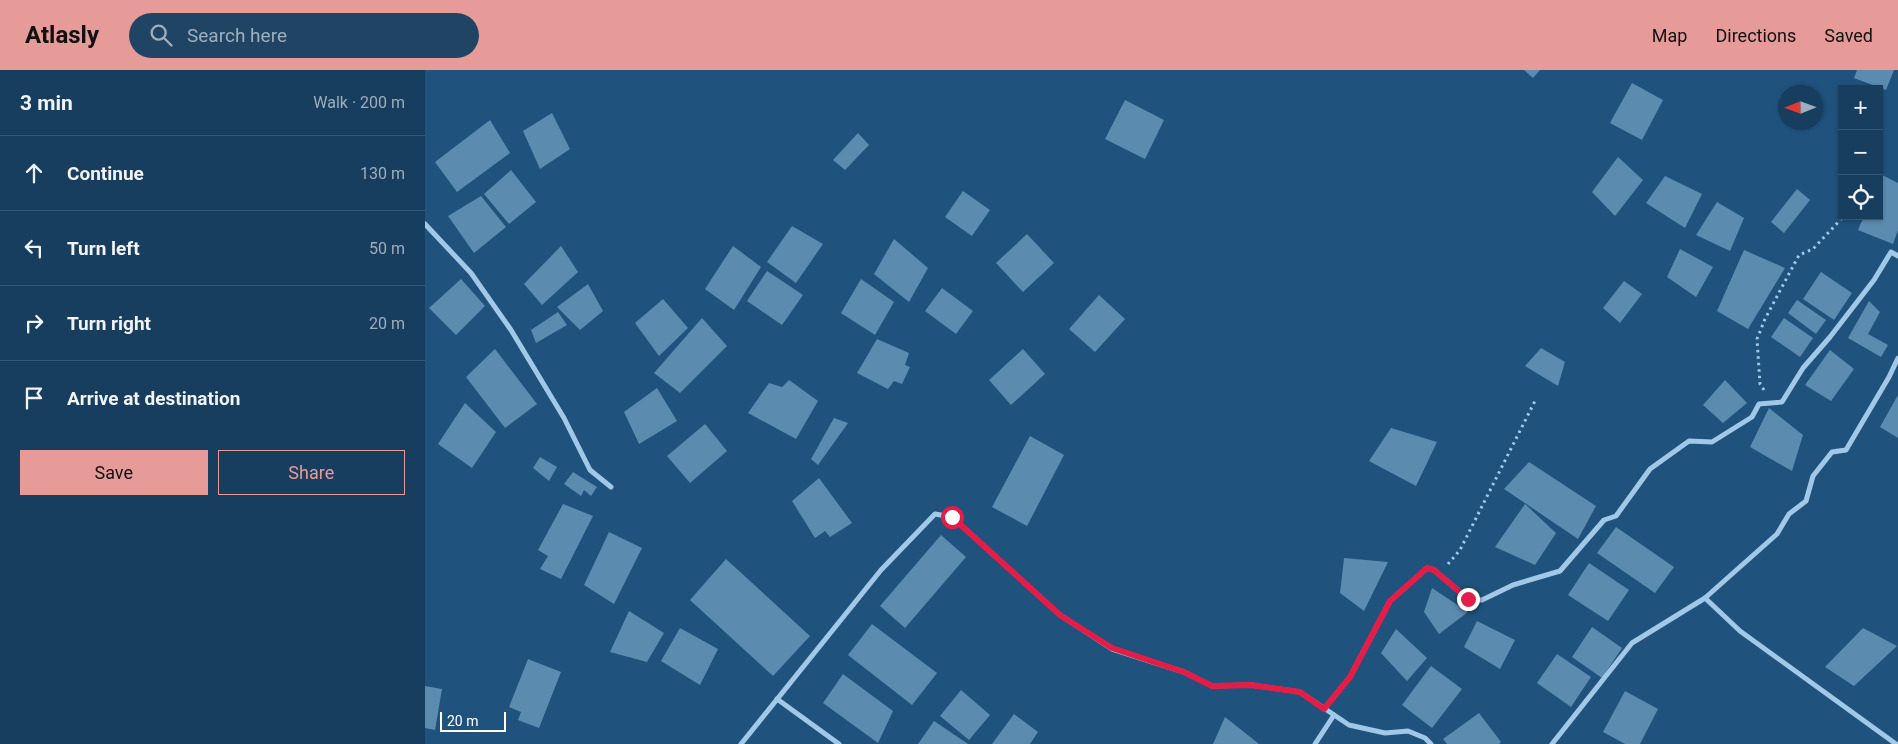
<!DOCTYPE html>
<meta charset="utf-8">
<style>
:root{--surface:#173e5e;--page:#204564;--text:#f1f3f6;--muted:#9eaebc;--line:#365773;--accent:#e69b98}
body{margin:0;font-family:Roboto,sans-serif;background:var(--page);color:var(--text)}
.controls{position:absolute;right:15px;top:15px;display:grid;overflow:hidden;border-radius:0px;box-shadow:0 1px 4px #0004}
.controls button{width:45px;height:45px;display:grid;place-items:center;padding:0;border:0;border-bottom:1px solid var(--line);background:var(--surface);color:var(--text);font:25px sans-serif}
.compass{position:absolute;left:1353px;top:15px;width:45px;height:45px;border-radius:50%;background:var(--surface);box-shadow:0 1px 4px #0004;rotate:269deg}
.scale{position:absolute;left:15px;bottom:12px;width:66px;box-sizing:border-box;padding-left:5px;border:2px solid #fff;border-top:0;font-size:14px;line-height:18px;white-space:nowrap;color:#fff;-webkit-text-stroke:4px #1f527d;paint-order:stroke}
.stop{position:absolute;width:15px;height:15px;margin:-11px;border:4px solid #e11d48;border-radius:50%;background:#fff}
.stop.end{background:#e11d48;border-color:#fff;box-shadow:0 1px 5px #0008}
.list{margin:0;padding:0;list-style:none}
h2{display:flex;justify-content:space-between;align-items:center;height:65px;margin:0;padding:0 20px;font-size:21px}
h2 small{font-size:16px;font-weight:400;color:var(--muted)}
.list li{display:grid;grid-template-columns:32px 1fr auto;gap:15px;align-items:center;box-sizing:border-box;height:75px;padding:0 20px;border-top:1px solid var(--line)}
.list b{display:block;font-size:19px;white-space:nowrap}
.list em{font-size:16px;font-style:normal;color:var(--muted)}
.actions{display:flex;gap:10px;padding:15px 20px}
.actions a{flex:1;padding:11px 0;border:1px solid var(--accent);border-radius:0px;text-align:center;font-size:18px;color:var(--accent)}
.actions .main{background:var(--accent);color:#111}
.icon{flex:none;width:28px;height:28px;fill:none;stroke:currentColor;stroke-width:2;stroke-linecap:round;stroke-linejoin:round}
.map{position:relative;flex:none;width:1473px;height:674px;overflow:hidden}
header{display:flex;align-items:center;gap:30px;box-sizing:border-box;height:70px;padding:0 25px;background:var(--accent);color:#111}
header strong{font-size:24px}
nav{display:flex;gap:28px;margin-inline-start:auto;font-size:18px}
.search{width:350px;height:45px;background:var(--page);display:flex;align-items:center;gap:12px;box-sizing:border-box;padding:0 18px;border-radius:28px;color:var(--muted);font-size:19px}
main{display:flex}
aside{flex:1;background:var(--surface)}
.map>svg:first-child{display:block}
</style>
<header>
<strong>Atlasly</strong>
<div class="search"><svg class="icon" aria-label="search" viewBox="0 0 24 24"><circle cx="10" cy="10" r="6"/><path d="M15 15l6 6"/></svg>Search here</div>
<nav><a>Map</a><a>Directions</a><a>Saved</a></nav>
</header>
<main>
<aside>
<h2>3 min<small>Walk · 200 m</small></h2>
<ul class="list">
<li><svg class="icon" aria-label="ahead" viewBox="0 0 24 24"><path d="M12 20V5M6 11l6-6 6 6"/></svg><div><b>Continue</b></div><em>130 m</em></li>
<li><svg class="icon" aria-label="left" viewBox="0 0 24 24"><path d="M17 20v-9H6M10 6l-5 5 5 5"/></svg><div><b>Turn left</b></div><em>50 m</em></li>
<li><svg class="icon" aria-label="right" viewBox="0 0 24 24"><path d="M7 20v-9h11M14 6l5 5-5 5"/></svg><div><b>Turn right</b></div><em>20 m</em></li>
<li><svg class="icon" aria-label="arrive" viewBox="0 0 24 24"><path d="M6 21V4h12l-3 4 3 4H6"/></svg><div><b>Arrive at destination</b></div></li>
</ul>
<div class="actions"><a class="main">Save</a><a>Share</a></div>
</aside>
<div class="map">
<svg width="1473" height="674" viewBox="0 0 1473 674">
<rect width="100%" height="100%" fill="#1f527d"/>
<!-- building -->
<g fill="#5c8bb0">
<path d="M1099,0H1115L1108,8Z"/>
<path d="M1432,0H1469L1461,20L1429,8Z"/>
<path d="M1207,13L1238,30L1217,70L1185,53Z"/>
<path d="M700,30L739,50L720,89L680,69Z"/>
<path d="M127,43L145,79L115,99L98,61Z"/>
<path d="M65,50L85,83L32,122L10,92Z"/>
<path d="M433,63L444,75L420,100L408,90Z"/>
<path d="M1193,87L1218,110L1190,146L1167,122Z"/>
<path d="M86,100L111,132L84,154L59,124Z"/>
<path d="M1457,105L1473,113V160L1468,174L1433,160L1439,146H1454V112Z"/>
<path d="M1240,106L1277,124L1260,158L1221,133Z"/>
<path d="M1372,119L1385,130L1359,163L1346,152Z"/>
<path d="M538,121L565,140L547,166L520,147Z"/>
<path d="M56,126L81,157L49,183L23,146Z"/>
<path d="M1292,132L1319,148L1305,181L1271,165Z"/>
<path d="M367,156L398,174L371,213L342,192Z"/>
<path d="M602,164L629,193L598,222L571,193Z"/>
<path d="M469,169L503,198L484,232L449,204Z"/>
<path d="M136,176L153,202L117,235L99,214Z"/>
<path d="M308,176L336,197L309,240L280,219Z"/>
<path d="M1255,179L1288,197L1271,227L1242,207Z"/>
<path d="M1319,180L1360,198L1323,259L1292,241Z"/>
<path d="M342,201L378,225L357,255L322,231Z"/>
<path d="M1396,202L1427,223L1409,250L1378,229Z"/>
<path d="M36,209L60,236L31,265L4,238Z"/>
<path d="M436,209L469,232L450,265L416,243Z"/>
<path d="M1199,211L1217,224L1195,253L1178,238Z"/>
<path d="M163,214L178,241L155,260L132,237Z"/>
<path d="M517,218L548,241L531,264L500,241Z"/>
<path d="M674,225L700,249L670,282L644,259Z"/>
<path d="M238,229L263,258L234,286L210,253Z"/>
<path d="M1372,230L1401,250L1391,264L1363,243Z"/>
<path d="M1444,231L1455,242L1443,264L1463,275L1456,287L1423,268Z"/>
<path d="M133,242L142,255L111,273L106,260Z"/>
<path d="M277,248L302,276L255,323L229,303Z"/>
<path d="M1359,248L1388,268L1375,287L1346,267Z"/>
<path d="M452,269L484,283L480,295L485,297L477,314L469,311L463,319L432,303Z"/>
<path d="M1116,278L1140,292L1133,316L1100,296Z"/>
<path d="M70,279L112,334L80,358L41,307Z"/>
<path d="M598,279L620,304L586,335L564,310Z"/>
<path d="M1405,280L1429,299L1406,331L1380,315Z"/>
<path d="M364,310L393,331L371,369L323,343L344,313L357,317Z"/>
<path d="M1300,310L1322,333L1298,353L1278,335Z"/>
<path d="M232,318L252,351L214,374L199,342Z"/>
<path d="M1473,325V368L1455,357Z"/>
<path d="M40,333L71,362L47,398L13,374Z"/>
<path d="M1344,338L1378,365L1367,401L1325,377Z"/>
<path d="M409,348L423,353L393,395L386,389Z"/>
<path d="M280,354L302,381L265,413L242,386Z"/>
<path d="M966,358L1012,372L991,416L944,391Z"/>
<path d="M605,366L639,385L602,456L567,437Z"/>
<path d="M115,387L132,397L124,411L108,398Z"/>
<path d="M1104,392L1171,436L1153,469L1079,419Z"/>
<path d="M148,402L172,417L166,426L159,420L156,426L139,414Z"/>
<path d="M394,408L427,453L405,467L400,461L390,468L367,431Z"/>
<path d="M138,434L168,446L136,509L115,499L123,486L113,480Z"/>
<path d="M1100,434L1131,463L1110,495L1070,477Z"/>
<path d="M1191,457L1249,497L1230,523L1172,483Z"/>
<path d="M184,462L217,478L189,534L159,515Z"/>
<path d="M516,465L541,487L480,558L455,536Z"/>
<path d="M919,488L963,492L939,541L915,523Z"/>
<path d="M301,489L385,566L348,606L265,530Z"/>
<path d="M1164,493L1204,520L1183,551L1143,525Z"/>
<path d="M1007,518L1043,542L1014,564L999,542Z"/>
<path d="M204,541L239,563L222,592L185,582Z"/>
<path d="M1052,551L1090,570L1075,599L1039,577Z"/>
<path d="M447,554L512,603L487,635L423,585Z"/>
<path d="M1167,557L1197,578L1177,608L1147,587Z"/>
<path d="M255,558L293,579L275,615L236,591Z"/>
<path d="M1438,558L1472,576L1429,616L1400,597Z"/>
<path d="M971,559L1002,588L982,611L956,583Z"/>
<path d="M1132,584L1166,607L1146,637L1112,613Z"/>
<path d="M103,589L136,602L114,658L93,650L96,642L84,637Z"/>
<path d="M1006,596L1037,619L1007,658L977,635Z"/>
<path d="M418,604L468,641L453,673L398,633Z"/>
<path d="M0,616L17,619L10,660L0,658Z"/>
<path d="M536,620L565,645L544,670L515,646Z"/>
<path d="M1200,621L1233,639L1215,674H1200L1178,662Z"/>
<path d="M1054,643L1076,672L1074,674H1022L1018,669Z"/>
<path d="M589,644L613,662L605,674H567Z"/>
<path d="M800,647L834,674H788Z"/>
<path d="M509,651L543,674H493Z"/>
</g>
<g fill="none" stroke-linecap="round" stroke-linejoin="round">
<!-- path -->
<g stroke="#a2c8e7" stroke-width="3" stroke-dasharray="2.5 4" stroke-linecap="butt">
<path d="M1339,320L1335,314L1332,269L1340,249L1374,185L1388,179L1419,146"/>
<path d="M1023,494L1035,480L1111,329"/>
</g>
<!-- minor -->
<g stroke="#a2c8e7" stroke-width="5">
<path d="M0,154L46,203L86,260L139,348L165,400L186,417"/>
<path d="M1280,528L1352,464L1364,444L1381,431L1388,406L1407,382L1421,380L1464,307L1473,288"/>
<path d="M352,629L414,674"/>
<path d="M899,639L925,607L965,531L1002,498L1009,500L1043,529L1057,530L1088,515L1135,501L1179,450L1191,446L1225,399L1264,371L1287,372L1327,347L1334,334L1357,332L1378,298L1405,267L1449,210L1466,182L1473,186"/>
<path d="M316,674L456,500L510,444L527,447L635,545L687,579L759,602L787,616L826,615L875,622L924,655L960,663L983,661L1000,668L1006,674"/>
<path d="M890,674L909,645"/>
<path d="M1127,674L1207,573L1280,528L1315,561L1471,674"/>
</g>
</g>
<g fill="none" stroke-linecap="round" stroke-linejoin="round">
<!-- route -->
<path stroke="#e11d48" stroke-width="6" d="M527,447L635,545L687,578L759,602L787,616L826,615L875,622L899,639L925,607L965,531L1002,498L1009,500L1043,529"/>
</g>
</svg>
<div class="controls">
<button>+</button>
<button>−</button>
<button><svg class="icon" aria-label="locate" viewBox="0 0 24 24"><circle cx="12" cy="12" r="6"/><path d="M12 2v4M12 18v4M2 12h4M18 12h4"/></svg></button>
</div>
<svg class="compass" viewBox="-18 -18 36 36"><path d="M0-13l5 13h-10z" fill="#e53935"/><path d="M0 13l5-13h-10z" fill="#9eaebc"/></svg>
<div class="scale">20 m</div>
<div class="stop" style="left:527px;top:447px"></div>
<div class="stop end" style="left:1043px;top:529px"></div>
</div>
</main>
